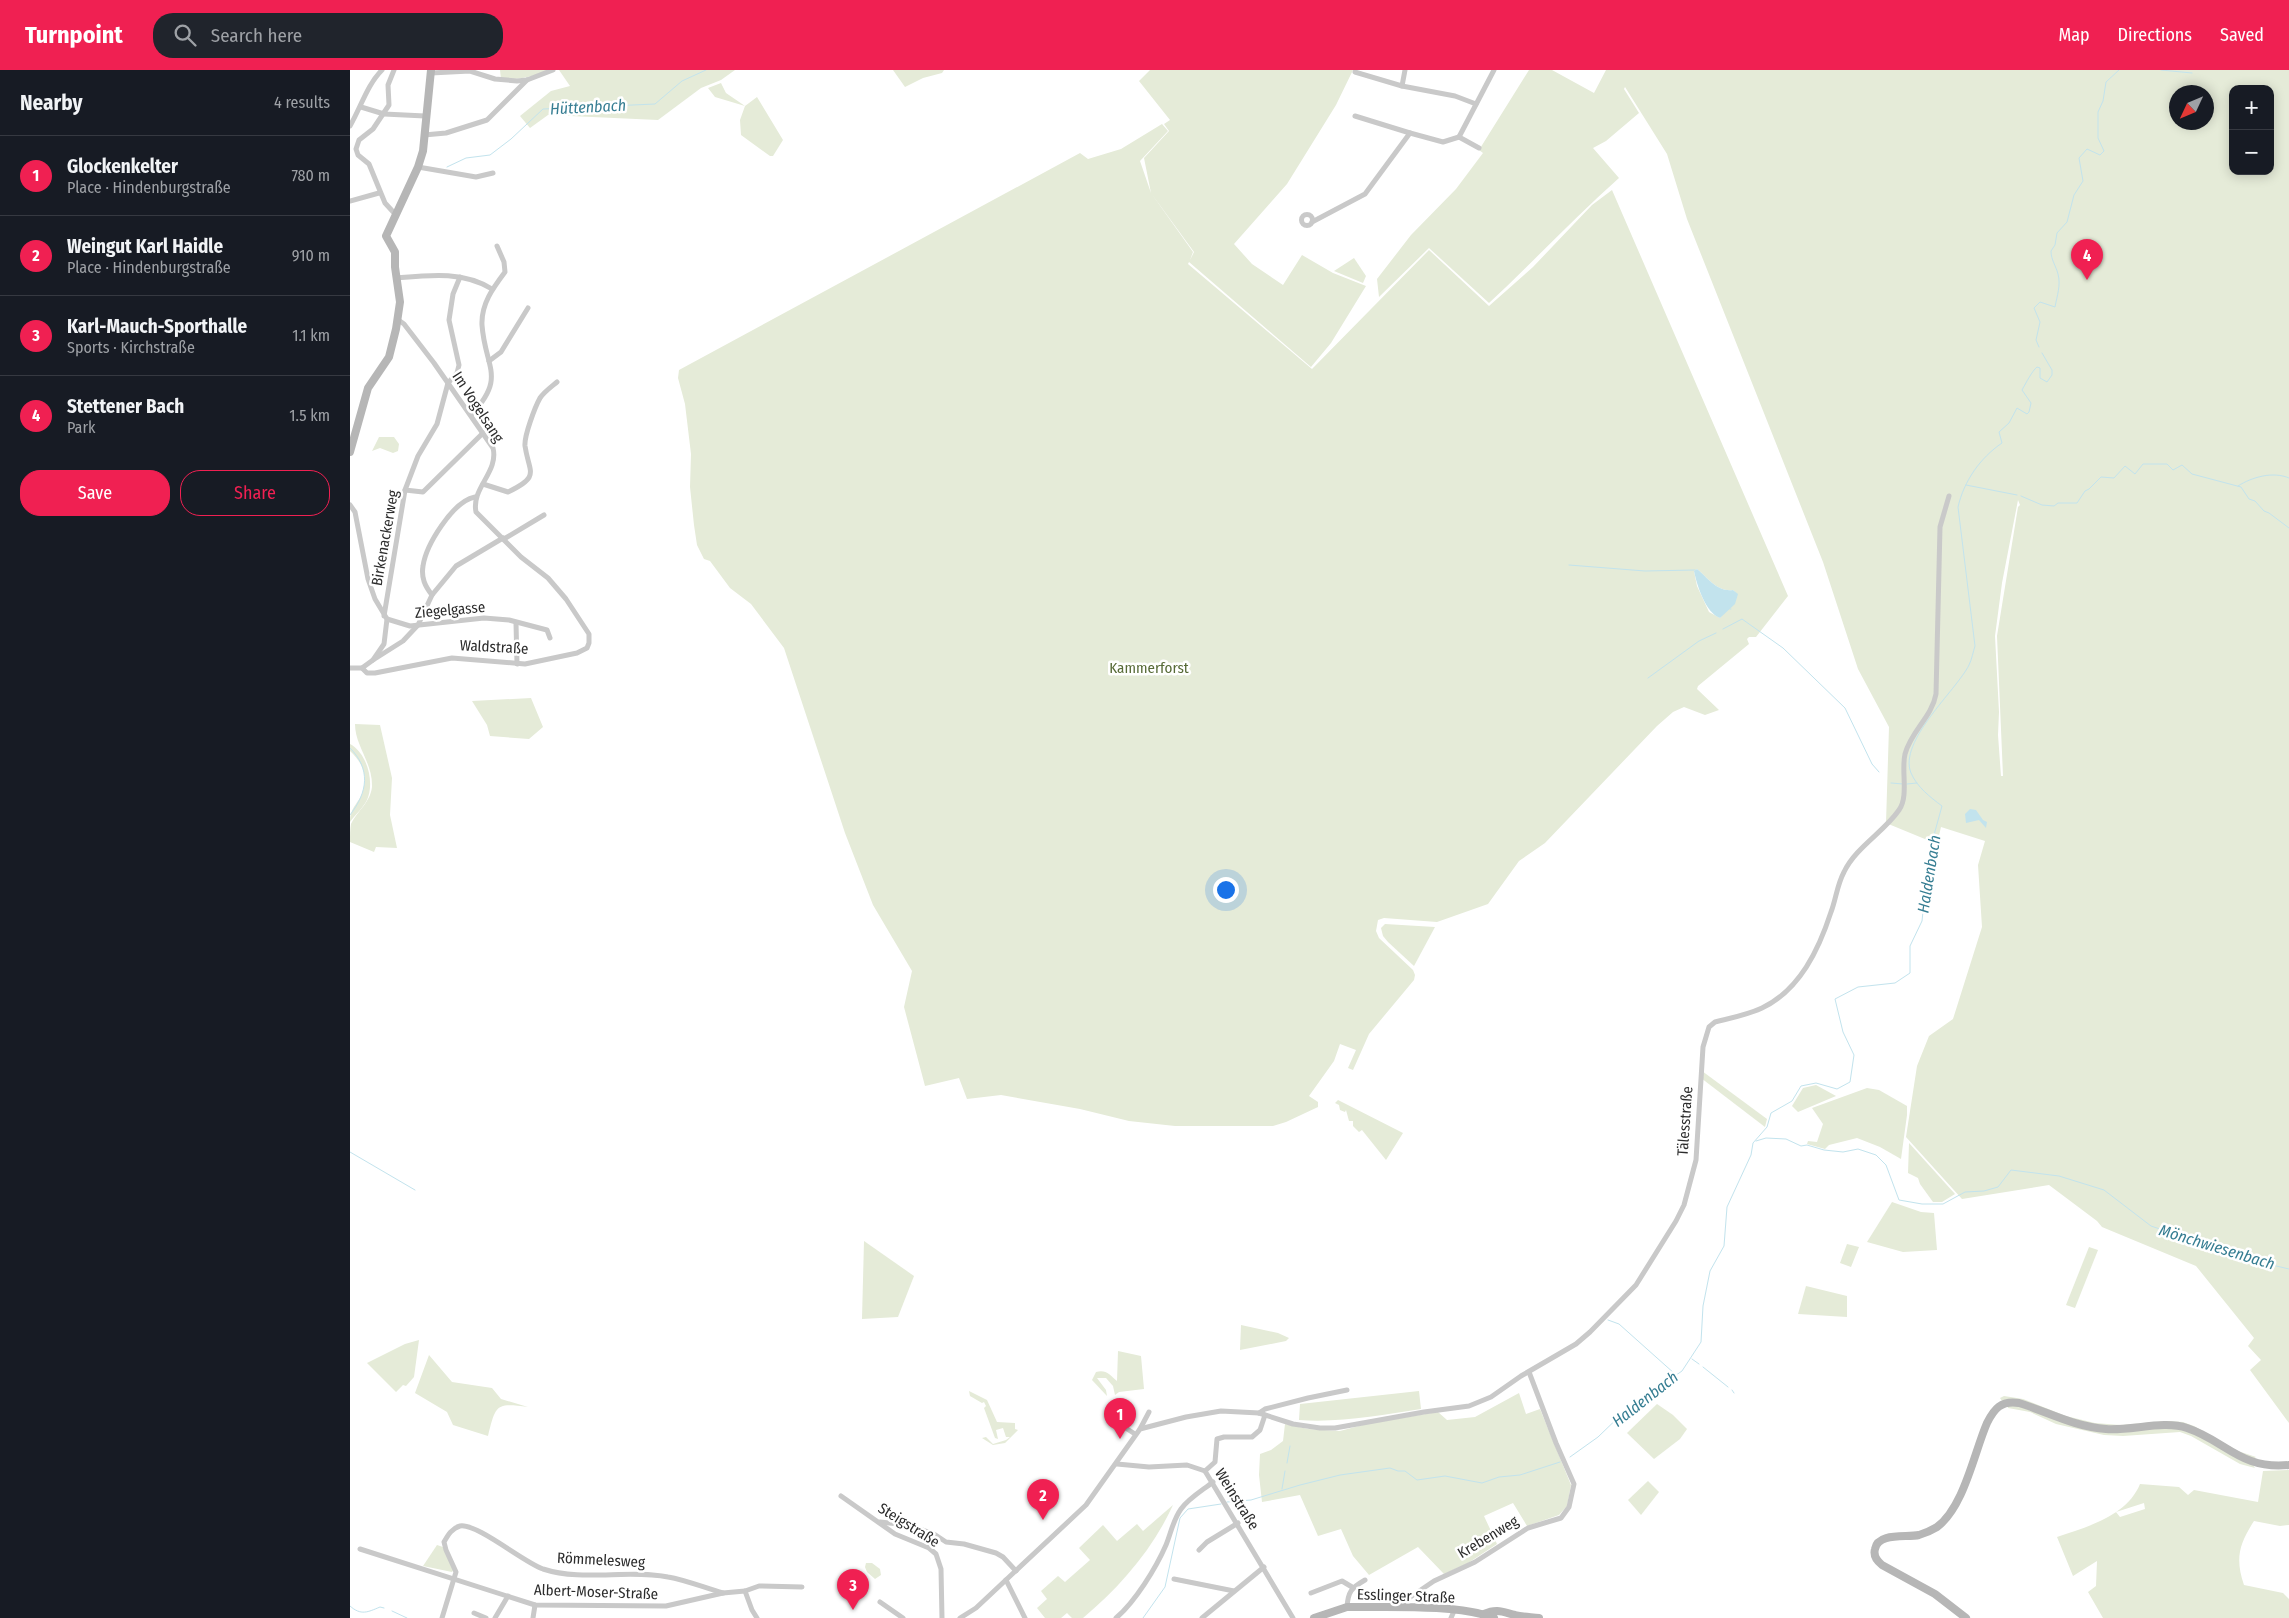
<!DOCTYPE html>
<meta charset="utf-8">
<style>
:root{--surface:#171b24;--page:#20242c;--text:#f1f3f6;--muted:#9ea1a6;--line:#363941;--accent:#f02052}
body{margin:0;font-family:"Fira Sans Condensed",sans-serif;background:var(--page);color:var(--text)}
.controls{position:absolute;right:15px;top:15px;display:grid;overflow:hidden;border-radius:10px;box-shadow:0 2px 12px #0003}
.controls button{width:45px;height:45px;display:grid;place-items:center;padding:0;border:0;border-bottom:1px solid var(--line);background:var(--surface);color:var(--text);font:25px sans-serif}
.compass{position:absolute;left:1819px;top:15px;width:45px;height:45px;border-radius:50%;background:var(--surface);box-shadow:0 2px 12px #0003;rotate:226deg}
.you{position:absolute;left:875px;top:819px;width:18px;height:18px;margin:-12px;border:4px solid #fff;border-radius:50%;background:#1a73e8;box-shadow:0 0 0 8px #1a73e833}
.badge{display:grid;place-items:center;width:32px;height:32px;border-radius:50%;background:var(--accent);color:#fff;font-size:16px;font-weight:700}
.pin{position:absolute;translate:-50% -41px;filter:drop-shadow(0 1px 2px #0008)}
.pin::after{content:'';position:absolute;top:26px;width:18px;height:15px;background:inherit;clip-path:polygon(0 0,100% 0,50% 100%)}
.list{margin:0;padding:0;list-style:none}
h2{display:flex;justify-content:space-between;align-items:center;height:65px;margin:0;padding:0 20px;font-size:21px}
h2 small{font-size:16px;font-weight:400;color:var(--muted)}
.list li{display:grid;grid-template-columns:32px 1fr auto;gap:15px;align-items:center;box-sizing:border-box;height:80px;padding:0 20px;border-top:1px solid var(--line)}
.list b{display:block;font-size:19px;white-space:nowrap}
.list p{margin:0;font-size:16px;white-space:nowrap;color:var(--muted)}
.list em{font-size:16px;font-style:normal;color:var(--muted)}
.actions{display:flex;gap:10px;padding:15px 20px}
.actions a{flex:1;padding:11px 0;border:1px solid var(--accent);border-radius:20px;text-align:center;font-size:18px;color:var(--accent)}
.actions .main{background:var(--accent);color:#fff}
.icon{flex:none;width:28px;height:28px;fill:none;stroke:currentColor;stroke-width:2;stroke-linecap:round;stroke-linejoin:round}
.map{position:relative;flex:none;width:1939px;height:1548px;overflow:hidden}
header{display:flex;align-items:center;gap:30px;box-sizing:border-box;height:70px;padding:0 25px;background:var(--accent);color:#fff}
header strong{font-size:24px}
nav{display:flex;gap:28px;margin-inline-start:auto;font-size:18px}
.search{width:350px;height:45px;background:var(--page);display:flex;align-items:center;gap:12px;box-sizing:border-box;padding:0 18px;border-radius:20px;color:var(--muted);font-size:19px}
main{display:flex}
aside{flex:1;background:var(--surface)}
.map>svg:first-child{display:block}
</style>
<header>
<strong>Turnpoint</strong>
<div class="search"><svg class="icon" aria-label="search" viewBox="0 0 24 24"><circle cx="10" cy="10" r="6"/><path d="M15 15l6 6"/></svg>Search here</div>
<nav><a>Map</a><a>Directions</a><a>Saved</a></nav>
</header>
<main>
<aside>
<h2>Nearby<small>4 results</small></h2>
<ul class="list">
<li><span class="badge">1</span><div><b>Glockenkelter</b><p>Place · Hindenburgstraße</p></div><em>780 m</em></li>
<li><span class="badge">2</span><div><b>Weingut Karl Haidle</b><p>Place · Hindenburgstraße</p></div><em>910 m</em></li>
<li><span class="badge">3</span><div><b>Karl-Mauch-Sporthalle</b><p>Sports · Kirchstraße</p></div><em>1.1 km</em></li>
<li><span class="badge">4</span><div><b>Stettener Bach</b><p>Park</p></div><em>1.5 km</em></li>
</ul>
<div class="actions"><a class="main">Save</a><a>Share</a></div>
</aside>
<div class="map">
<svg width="1939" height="1548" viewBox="0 0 1939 1548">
<rect width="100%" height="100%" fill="#fff"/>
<!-- green -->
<g fill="#e5ebd8" fill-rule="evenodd">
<path d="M150,0H199C183,7 169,10 151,9Z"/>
<path d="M209,0H385L371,10L351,18L308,50L198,45L180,58L170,46L201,21L220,16Z"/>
<path d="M543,0H594L592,3L573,8L555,17Z"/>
<path d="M800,0H1003L986,35L937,114L884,174L902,194L933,215L952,185L983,203L1016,216L981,273L961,297L839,192L838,194L962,299L1079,180L1139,236L1183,197L1242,135L1262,120L1438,526L1406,567H1399L1397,569L1399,574L1348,616L1347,619L1369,640L1355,645L1334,637L1323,642L1307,656L1195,773L1169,791L1138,834L1087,852L1034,848L1028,850L1026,861L1029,868L1063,900L1065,905L1064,910L1019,964L1003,1000L998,998L1006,980L990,974L984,991L959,1026L968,1032V1037L936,1052L923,1056H825L779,1051L730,1039L651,1025L617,1029L609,1008L575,1016L554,937L562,901L523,835L495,763L434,578L401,534L380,518L360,491L354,489L347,475L344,455L340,417L341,384L335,334L328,308L329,300L730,83L738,89L771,79L812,54L818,61L790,91L801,123L843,182L840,190L844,182L801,123L794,88L819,61L814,54L820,50L789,11ZM1347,499C1358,508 1367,522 1383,520L1387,524L1370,548L1359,542L1347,516L1344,501Z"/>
<path d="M1179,0H1202L1244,23L1256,0H1939V1353L1900,1300L1911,1290L1898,1276L1904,1268L1846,1196L1752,1157L1747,1151L1699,1115L1612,1129L1556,1067L1567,996L1579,966L1603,949L1632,857L1628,795L1635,771L1591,757L1587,774L1536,753L1539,657L1508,599L1473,492L1337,149L1317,84L1275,17L1274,19L1289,43L1256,71L1243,78L1269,108C1224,148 1183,192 1139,233L1079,178L1029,227L1027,209L1061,165L1106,119L1133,83L1129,80ZM1883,19H1920V101H1883ZM1826,22H1856V52H1826ZM1668,430L1670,435L1668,437L1647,566L1653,706H1651L1648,665L1649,642L1645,566L1652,513Z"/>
<path d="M371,13L376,23L395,36L407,27L433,70L423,86H420L391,65L390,50L395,36L365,27L358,18Z"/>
<path d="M1004,188L1016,206L1013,213L984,201Z"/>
<path d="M29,367H44L49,374L48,381L43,383L30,378L22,381Z"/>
<path d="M181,628L193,657L179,669L140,666L137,655L122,631Z"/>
<path d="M5,654L30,655L42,708L40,745L47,778L26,777L24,782L0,772C0,766 0,759 1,754C8,740 20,733 22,717C23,693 5,676 5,654Z"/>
<path d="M0,674C17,683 25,712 17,730C13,738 5,745 0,752C0,736 10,733 13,720C18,704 11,691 0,681Z"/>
<path d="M1035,854L1085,857L1064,896L1038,872L1033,866L1031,858Z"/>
<path d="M1352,1001L1417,1049L1415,1057L1351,1008Z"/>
<path d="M1466,1015L1486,1026L1448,1042L1442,1036L1453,1018Z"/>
<path d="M1517,1018L1529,1020L1557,1036V1045L1551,1089L1530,1077L1507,1068L1479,1075L1475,1079L1457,1074L1458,1071L1467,1072L1473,1054L1462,1038Z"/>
<path d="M988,1030L1053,1063L1036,1090L1012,1060L1009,1062L1003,1056V1051H999L996,1040L995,1042L990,1040L989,1035L985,1033Z"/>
<path d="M1559,1073L1605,1124L1592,1132H1583L1570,1114L1568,1108L1558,1103Z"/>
<path d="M1542,1132L1571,1142L1584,1143L1587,1180L1553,1182L1517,1172Z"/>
<path d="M514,1171L564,1206L548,1247L512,1249Z"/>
<path d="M1497,1174L1509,1177L1501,1197L1490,1193Z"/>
<path d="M1739,1177L1748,1180L1725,1238L1716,1235Z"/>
<path d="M1456,1216L1497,1226V1247L1448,1244Z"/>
<path d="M891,1255L928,1263L939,1268L936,1271L890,1280Z"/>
<path d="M69,1270L64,1307L56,1316L53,1315L46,1322L17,1293L55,1274Z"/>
<path d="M768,1281L791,1286L794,1319L769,1322L765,1325L763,1316L756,1308H747L756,1320L757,1326L742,1310L746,1302C756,1299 760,1305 767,1311Z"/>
<path d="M79,1285L102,1312L142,1318L151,1329L178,1337C146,1333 146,1334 138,1366L103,1355L97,1342L65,1323Z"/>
<path d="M619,1321L637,1330L647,1352L665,1353V1359L668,1360L655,1373L643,1375L632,1368L636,1367L643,1374L656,1370L660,1367H656L653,1358L646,1360L648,1369L645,1368L634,1338L636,1336L634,1332L632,1333L620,1326Z"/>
<path d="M1069,1321L1071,1339C1031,1345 990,1353 949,1350L950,1334Z"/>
<path d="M1169,1323L1176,1344L1190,1339L1221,1415L1217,1436L1209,1445L1177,1456L1163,1433L1134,1446L1147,1474L1118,1493L1094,1504L1068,1477L1019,1505L1003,1486L991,1459L968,1466L950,1425L912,1432L909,1405L910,1384L921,1380L933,1371L935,1354L958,1359L990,1361L1020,1353L1088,1342L1097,1350L1125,1347Z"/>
<path d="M1654,1326L1673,1329L1716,1346L1745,1353L1770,1355L1818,1351L1833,1352L1844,1356L1888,1381L1906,1387L1903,1389L1847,1360L1740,1355L1655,1330L1652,1331L1650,1328Z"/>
<path d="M1307,1334L1323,1345L1337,1359L1330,1369L1304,1389L1277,1363Z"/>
<path d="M1665,1335L1718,1354L1825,1358L1845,1364L1885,1387L1903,1395L1905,1398L1890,1394L1841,1366L1830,1362L1773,1366L1754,1365L1706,1354L1680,1342L1658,1338V1336Z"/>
<path d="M1939,1400V1455L1930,1456L1904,1451C1889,1474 1885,1489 1894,1515L1933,1523L1939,1529V1548H1753L1738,1522L1746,1516L1747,1491L1723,1506L1707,1467C1737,1457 1777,1446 1790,1414L1829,1417L1838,1425L1844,1420L1908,1432L1913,1401ZM1794,1433L1795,1439L1770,1447L1766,1442Z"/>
<path d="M1298,1411L1309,1422L1291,1445L1278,1430Z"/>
<path d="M823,1435C803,1479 770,1517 733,1548H722L717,1543L711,1548H695L687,1538L697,1529L691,1521L708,1506L715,1512L740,1490L729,1478L753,1455L767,1471L787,1454L793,1461Z"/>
<path d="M87,1475L93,1477L104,1499L102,1502L73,1496Z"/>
<path d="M516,1493H522L530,1499L531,1505L525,1509L517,1502L515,1497Z"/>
</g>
<!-- water -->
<g fill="#c2e3ed">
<path d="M1347,499C1358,508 1367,522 1383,520L1388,524L1385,534L1370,548C1356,543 1347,516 1344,501Z"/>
<path d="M1620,739L1626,740L1633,750L1637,752L1636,758L1629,750L1616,753L1615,744Z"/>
</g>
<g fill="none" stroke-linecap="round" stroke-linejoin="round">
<!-- stream -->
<g stroke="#c2e3ed" stroke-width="1">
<path d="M1811,0L1842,3"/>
<path d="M97,97L116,88L140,85L161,69L193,39L305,34L332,11L356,0"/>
<path d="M1689,277L1686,270L1690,252L1684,238L1690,232L1705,237C1707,226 1711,215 1708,204C1706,196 1701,190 1701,181L1705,175L1707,163L1717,152L1724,125L1733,111L1729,88L1737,79L1750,85L1754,81L1748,68V42L1753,31L1756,12L1769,0"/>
<path d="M1616,415L1667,425"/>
<path d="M1888,416C1902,407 1923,401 1939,408"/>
<path d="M1671,426L1692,435L1704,436L1708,433H1727L1735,421L1739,419L1751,407L1764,408L1775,396L1785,404L1793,394H1817L1823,400L1832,395L1842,404L1891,417L1899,429L1905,431L1914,441L1919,443L1939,458"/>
<path d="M1219,495L1295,501L1345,500"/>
<path d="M1380,539H1381"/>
<path d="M1373,559L1392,549L1433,578L1495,638L1522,694L1529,702"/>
<path d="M1298,608L1349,571L1366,563"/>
<path d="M0,678C21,699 18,722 0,745"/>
<path d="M1541,713L1553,714"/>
<path d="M1557,714L1567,713"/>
<path d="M1406,1071L1416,1068L1436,1069L1451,1076L1457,1075L1474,1080L1493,1082L1508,1079L1526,1085L1536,1095L1549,1130L1572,1134H1593L1615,1122L1634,1121L1648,1117L1661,1100L1709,1106L1754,1120L1801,1156L1901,1190L1939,1199"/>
<path d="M0,1082L65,1120"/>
<path d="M1258,1250L1269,1254L1325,1304"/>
<path d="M1342,1289L1349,1294"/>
<path d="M1353,1297L1378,1317"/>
<path d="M1382,1320L1384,1323"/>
<path d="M1220,1387L1248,1367L1277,1339L1332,1301L1351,1272L1353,1236L1360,1201L1374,1176L1377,1137L1401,1085L1403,1073L1417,1057L1421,1043L1442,1031L1451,1016L1466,1013L1487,1019L1500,1012L1504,985L1493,962L1485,929L1508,917L1545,913L1560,903V876L1572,851L1579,783L1592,736C1580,727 1567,717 1561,703C1548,671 1606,621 1619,595C1622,589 1623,582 1625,576L1608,437C1614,411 1630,388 1652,373L1649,362L1659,353L1667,338L1677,344L1679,342L1681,333L1672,320C1676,313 1682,301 1687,297L1690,298V308L1697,312L1702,305V300L1692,283"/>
<path d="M937,1393L940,1376"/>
<path d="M932,1419L935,1401"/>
<path d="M877,1432L901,1430L950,1415L990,1405L1040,1398L1048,1401H1055L1067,1410L1095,1406L1132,1413L1149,1407L1170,1405L1210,1392"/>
<path d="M0,1536C11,1546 18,1542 30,1537L34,1538"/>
<path d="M42,1541L57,1548"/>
<path d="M793,1548L815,1517L830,1448L838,1439L871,1434"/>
</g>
<!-- minor -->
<g stroke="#c9c9c9" stroke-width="5">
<path d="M44,0L38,15L39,35L23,59L9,70L6,79L8,85L19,94L35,133L46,145"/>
<path d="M1005,2L1052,16L1105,26L1126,34"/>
<path d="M81,3L120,1L145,9L167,11L177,10L203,0"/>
<path d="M1052,16L1055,0"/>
<path d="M11,37L34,44L75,46"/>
<path d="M1005,46L1060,63"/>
<path d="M0,56C11,37 17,15 32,0"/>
<path d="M74,65L96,63L137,50L177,10"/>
<path d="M1109,67L1144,0"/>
<path d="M1109,67L1129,78"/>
<path d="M68,97L126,107L143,103"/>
<path d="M0,131L29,123"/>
<circle cx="957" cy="150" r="5.5"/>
<path d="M962,152L1015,124L1060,63L1093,72L1109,67"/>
<path d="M47,208C80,205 113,201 142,219"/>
<path d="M139,291L151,282L178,238"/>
<path d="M121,345C157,307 135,298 132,255C131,234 143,218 155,202L154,192L147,176"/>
<path d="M133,414L158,422C191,406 179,403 175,376C174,366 185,337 190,328C194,322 201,317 207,312"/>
<path d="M55,420L73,422L133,363"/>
<path d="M0,435L5,442L18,509L25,529L37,549L34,574L23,590L12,598"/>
<path d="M154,469L194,445"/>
<path d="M82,525C75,516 71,508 73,496C76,475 103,431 125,427"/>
<path d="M34,546L55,420L68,386L87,354L98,313L107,303L109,295L99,250L103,224L110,207"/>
<path d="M37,549L60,556L134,548L159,550L197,560L200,568"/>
<path d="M166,553L167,594"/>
<path d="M23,590L53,571L68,555L82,525L106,496L153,468"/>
<path d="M0,598H12L17,603H25L102,588L175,594L227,583L237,578L239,573V564L216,529L198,508L171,487L126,442C121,418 149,402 143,378L84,293L54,254L47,249"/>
<path d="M767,1342L771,1355L785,1364"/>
<path d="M909,1343L915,1339L958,1328L997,1320"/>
<path d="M790,1359L799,1342"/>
<path d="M767,1394L799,1397L837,1395L855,1401L943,1548"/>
<path d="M855,1401L865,1392L867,1369L874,1367H902L910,1360L915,1345"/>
<path d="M491,1426L545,1464L579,1478L586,1484L591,1499L592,1548"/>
<path d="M530,1452L558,1455L584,1464L596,1472L614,1474L646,1483L653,1487L666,1501"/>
<path d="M10,1479L185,1535L316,1536L373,1523L395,1521L409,1516L452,1517"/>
<path d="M849,1480L857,1472L888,1453"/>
<path d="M824,1509L884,1521"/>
<path d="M656,1510L675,1548"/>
<path d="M395,1521L402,1540L407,1548"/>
<path d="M961,1523L992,1511L1002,1517"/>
<path d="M530,1532L553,1548"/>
<path d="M997,1537C998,1522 1001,1518 1015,1510"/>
<path d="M1051,1537L1056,1530L1084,1511L1125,1492L1178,1458L1211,1448L1219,1437L1224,1414L1206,1373L1179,1302"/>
<path d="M124,1543L136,1548"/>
<path d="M92,1548L106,1502L96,1480L94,1472C98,1465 102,1458 110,1456C127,1453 173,1492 193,1499C233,1512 277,1499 318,1507C336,1510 355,1518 373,1523"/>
<path d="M145,1548L158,1526"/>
<path d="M183,1548L185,1535"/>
<path d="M610,1548L626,1538L736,1435L790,1359L836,1347L871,1341L909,1343L943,1354L970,1358H985L1074,1342L1119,1336L1141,1327L1171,1306L1226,1274L1240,1262L1286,1215L1326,1151L1334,1135L1346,1090L1353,977L1359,957L1365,952C1381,948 1397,945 1412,938C1450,920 1469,879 1481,842C1486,829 1487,815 1494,802C1506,777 1534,762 1549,740C1559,726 1551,701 1555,684C1561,661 1582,647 1586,624L1590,457L1599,426"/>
<path d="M766,1548C785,1532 806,1498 816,1475C821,1463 823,1450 831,1439C839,1428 853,1420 863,1412"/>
<path d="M852,1548L914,1497"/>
<path d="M1101,1548L1104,1541"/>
</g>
<!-- secondary -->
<g stroke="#b6b6b6" stroke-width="8">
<path d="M0,382L18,318L39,287L46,259L50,232L45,197V182L36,166L68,97L73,81L81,0"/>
<path d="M1134,1544C1147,1538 1153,1542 1165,1545C1172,1547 1181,1547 1189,1548"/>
<path d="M964,1548L997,1537H1010C1047,1537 1111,1535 1144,1548"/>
<path d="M1616,1548L1585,1524L1532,1495C1527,1491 1523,1486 1525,1479C1528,1462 1557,1468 1569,1465C1576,1463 1582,1460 1587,1457C1614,1437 1624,1383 1637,1353C1644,1339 1651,1330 1669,1333C1698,1342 1725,1357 1756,1359C1781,1361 1814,1350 1837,1358C1876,1371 1891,1400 1939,1395"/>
</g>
</g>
<g text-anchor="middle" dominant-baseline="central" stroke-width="5" stroke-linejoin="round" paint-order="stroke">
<!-- street labels -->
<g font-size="15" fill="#2c2c2c" stroke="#fff">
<text transform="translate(128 337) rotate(57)">Im Vogelsang</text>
<text transform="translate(35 468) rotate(-80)">Birkenackerweg</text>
<text transform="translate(100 540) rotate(-5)">Ziegelgasse</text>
<text transform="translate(144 577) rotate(3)">Waldstraße</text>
<text transform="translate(1335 1051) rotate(-86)">Tälesstraße</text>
<text transform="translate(887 1429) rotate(58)">Weinstraße</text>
<text transform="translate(559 1455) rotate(32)">Steigstraße</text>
<text transform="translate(1138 1467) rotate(-31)">Krebenweg</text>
<text transform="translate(251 1490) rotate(3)">Römmelesweg</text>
<text transform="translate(246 1522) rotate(2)">Albert-Moser-Straße</text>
<text transform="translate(1056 1526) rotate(2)">Esslinger Straße</text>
</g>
<!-- park labels -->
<g font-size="15" fill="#576a37" stroke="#fff">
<text x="799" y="598">Kammerforst</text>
</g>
<!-- water labels -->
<g font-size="16" font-style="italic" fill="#357d92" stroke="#fff">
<text transform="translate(238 37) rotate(-3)">Hüttenbach</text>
<text transform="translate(1579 804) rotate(-81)">Haldenbach</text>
<text transform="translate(1867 1177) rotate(17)">Mönchwiesenbach</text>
<text transform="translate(1295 1329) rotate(-38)">Haldenbach</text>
</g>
</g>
</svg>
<div class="controls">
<button>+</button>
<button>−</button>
</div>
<svg class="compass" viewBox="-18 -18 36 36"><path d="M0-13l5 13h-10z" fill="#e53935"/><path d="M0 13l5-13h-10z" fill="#9ea1a6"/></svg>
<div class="you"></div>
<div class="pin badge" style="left:770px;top:1369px">1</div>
<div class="pin badge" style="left:693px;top:1450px">2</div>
<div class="pin badge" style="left:503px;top:1540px">3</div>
<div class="pin badge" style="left:1737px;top:210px">4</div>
</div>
</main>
